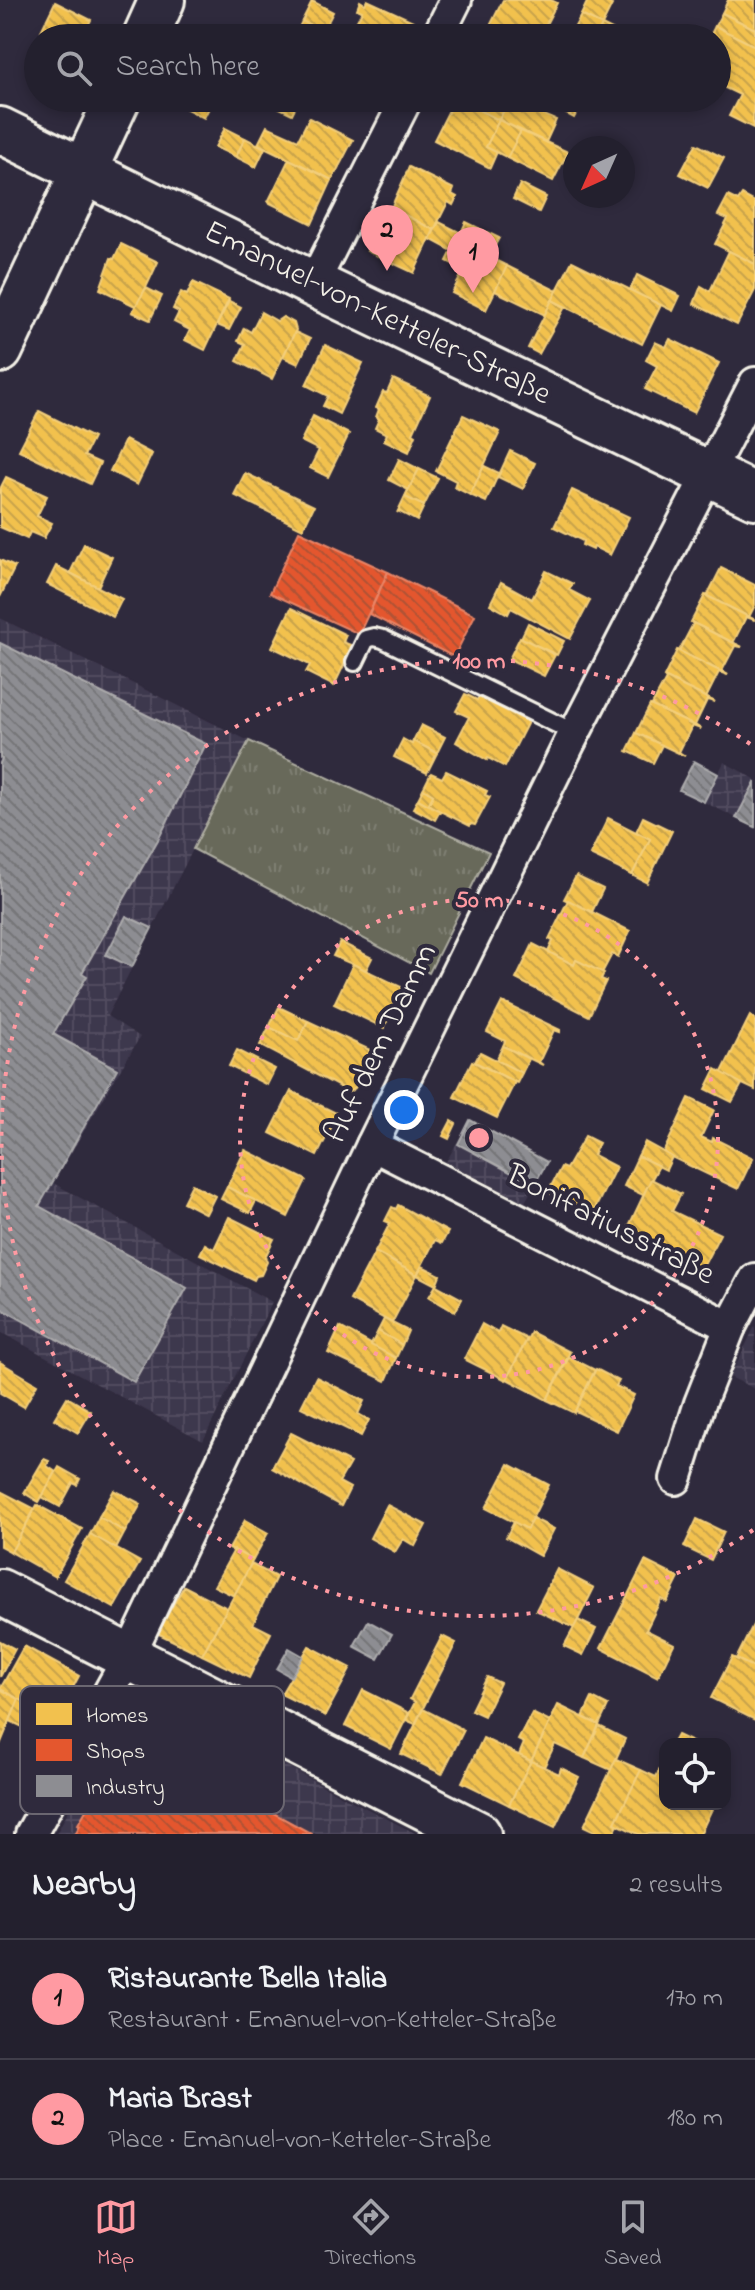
<!DOCTYPE html>
<meta charset="utf-8">
<style>
:root{--surface:#23202e;--page:#2f2d3a;--text:#f1f3f6;--muted:#a3a3aa;--line:#403e4a;--accent:#ff9aa2}
body{margin:0;font-family:"Indie Flower",sans-serif;background:var(--page);color:var(--text)}
.controls{position:absolute;right:24px;bottom:24px;display:grid;overflow:hidden;border-radius:16px;box-shadow:0 4px 12px #0003}
.controls button{width:72px;height:72px;display:grid;place-items:center;padding:0;border:0;border-bottom:2px solid var(--line);background:var(--surface);color:var(--text);font:40px sans-serif}
.compass{position:absolute;left:563px;top:136px;width:72px;height:72px;border-radius:50%;background:var(--surface);box-shadow:0 4px 12px #0003;rotate:225deg}
.you{position:absolute;left:404px;top:1110px;width:28px;height:28px;margin:-20px;border:6px solid #fff;border-radius:50%;background:#1a73e8;box-shadow:0 0 0 12px #1a73e833}
.badge{display:grid;place-items:center;width:52px;height:52px;border-radius:50%;background:var(--accent);color:#111;font-size:26px;font-weight:700}
.pin{position:absolute;translate:-50% -66px;filter:drop-shadow(0 2px 4px #0008)}
.pin::after{content:'';position:absolute;top:42px;width:28px;height:24px;background:inherit;clip-path:polygon(0 0,100% 0,50% 100%)}
.list{margin:0;padding:0;list-style:none}
h2{display:flex;justify-content:space-between;align-items:center;height:104px;margin:0;padding:0 32px;font-size:34px}
h2 small{font-size:26px;font-weight:400;color:var(--muted)}
.list li{display:grid;grid-template-columns:52px 1fr auto;gap:24px;align-items:center;box-sizing:border-box;height:120px;padding:0 32px;border-top:2px solid var(--line)}
.list b{display:block;font-size:30px;white-space:nowrap}
.list p{margin:0;font-size:26px;white-space:nowrap;color:var(--muted)}
.list em{font-size:26px;font-style:normal;color:var(--muted)}
.icon{flex:none;width:44px;height:44px;fill:none;stroke:currentColor;stroke-width:2;stroke-linecap:round;stroke-linejoin:round}
.map{position:relative;flex:none;width:755px;height:1834px;overflow:hidden}
.search{position:absolute;background:var(--surface);box-shadow:0 4px 12px #0003;left:24px;right:24px;top:24px;height:88px;display:flex;align-items:center;gap:20px;box-sizing:border-box;padding:0 28px;border-radius:44px;color:var(--muted);font-size:30px}
.sheet{height:344px;background:var(--surface)}
nav{display:flex;justify-content:space-around;align-items:center;box-sizing:border-box;height:112px;border-top:2px solid var(--line);background:var(--surface);font-size:22px;color:var(--muted)}
nav a{display:grid;justify-items:center;gap:4px}
nav .on{color:var(--accent)}
.map>svg:first-child{display:block}
</style>
<div class="map">
<svg width="755" height="1834" viewBox="0 0 755 1834">
<defs>
<pattern id="industrial-grid" width="8" height="8" patternUnits="userSpaceOnUse" patternTransform="scale(2)"><rect width="8" height="8" fill="#3e374d"/><path d="M0 4h8M4 0v8" fill="none" stroke="#514b5e"/></pattern>
<pattern id="grass-tufts" width="24" height="20" patternUnits="userSpaceOnUse" patternTransform="scale(2)"><rect width="24" height="20" fill="#68695a"/><path d="M3 7l-1-3M5 7V3M7 7l1-3M15 17l-1-3M17 17v-4M19 17l1-3" fill="none" stroke="#7e7f72"/></pattern>
<pattern id="homes-back-hatch" width="6" height="6" patternUnits="userSpaceOnUse" patternTransform="scale(2)"><rect width="6" height="6" fill="#f2c14e"/><path d="M-1 5l2 2M0 0l6 6M5-1l2 2" fill="none" stroke="#c8a34c"/></pattern>
<pattern id="shops-back-hatch" width="6" height="6" patternUnits="userSpaceOnUse" patternTransform="scale(2)"><rect width="6" height="6" fill="#e4572e"/><path d="M-1 5l2 2M0 0l6 6M5-1l2 2" fill="none" stroke="#ae5236"/></pattern>
<pattern id="industry-back-hatch" width="6" height="6" patternUnits="userSpaceOnUse" patternTransform="scale(2)"><rect width="6" height="6" fill="#8d8d92"/><path d="M-1 5l2 2M0 0l6 6M5-1l2 2" fill="none" stroke="#757577"/></pattern>
</defs>
<rect width="100%" height="100%" fill="#2f2a3d"/>
<filter id="ink" filterUnits="userSpaceOnUse"><feTurbulence type="fractalNoise" baseFrequency=".0125" numOctaves="2"/><feDisplacementMap in="SourceGraphic" scale="16" xChannelSelector="R" yChannelSelector="G"/><feConvolveMatrix kernelMatrix="1 2 1 2 8 2 1 2 1" color-interpolation-filters="sRGB"/></filter>
<g filter="url(#ink)">
<!-- industrial -->
<g fill="url(#industrial-grid)">
<path d="M0,618L249,741L107,1016L140,1037L53,1183L272,1302L203,1441L0,1332Z"/>
<path d="M694,761L718,774L724,762L755,779V827L679,790Z"/>
<path d="M470,1120L547,1162L525,1202L446,1162Z"/>
<path d="M755,1326V1389L730,1377Z"/>
<path d="M135,1686L352,1801L417,1834H56Z"/>
</g>
<!-- grass -->
<path fill="url(#grass-tufts)" stroke="#aeada1" stroke-width="2" d="M249,741L489,852L429,973L193,849Z"/>
<!-- homes -->
<g fill="url(#homes-back-hatch)" stroke="#f3cf7c" stroke-width="2">
<path d="M367,0L413,21L404,38H348L362,11L357,9L360,1L365,4Z"/>
<path d="M503,0H551L557,3L542,32L554,38H515L490,26Z"/>
<path d="M588,0H603L612,5L602,25L581,15Z"/>
<path d="M728,0H755V29L722,13Z"/>
<path d="M312,1L333,12L323,32L302,21Z"/>
<path d="M55,2L91,20L82,38H46L47,34L41,31Z"/>
<path d="M722,13L755,29V46L715,26Z"/>
<path d="M581,15L602,25L596,38L570,36Z"/>
<path d="M302,21L323,32L320,38H294Z"/>
<path d="M602,25L620,34L618,38H596Z"/>
<path d="M715,26L755,46L753,128L729,116L740,95L717,84V38H709Z"/>
<path d="M182,98H214L204,118L179,105Z"/>
<path d="M259,98H300L292,114Z"/>
<path d="M343,98H375L368,111Z"/>
<path d="M455,98L499,120L486,147L497,152L490,168L434,140Z"/>
<path d="M455,98H510L499,120Z"/>
<path d="M570,98H590L587,103L583,101L574,118L563,112Z"/>
<path d="M509,100L556,120L546,142L499,120Z"/>
<path d="M309,118L353,140L332,180L258,144L267,126L298,140Z"/>
<path d="M499,120L521,131L508,158L486,147Z"/>
<path d="M225,128L245,138L236,157L215,147Z"/>
<path d="M521,131L568,152L553,181L507,158Z"/>
<path d="M245,138L265,148L256,167L236,157Z"/>
<path d="M696,144L724,158L708,188L680,174Z"/>
<path d="M289,159L332,180L312,224L268,202Z"/>
<path d="M409,167L454,189L452,194L457,197L453,205L448,202L434,230L391,208Z"/>
<path d="M520,184L546,197L539,212L513,199Z"/>
<path d="M742,195L755,202V264L715,244L728,219L718,215L728,196L738,201Z"/>
<path d="M391,208L434,230L414,273L367,251L379,226L382,227Z"/>
<path d="M439,222L461,233L452,251L430,239Z"/>
<path d="M466,222L499,238L489,257L457,241Z"/>
<path d="M457,241L479,252L468,272L447,261Z"/>
<path d="M121,244L158,262L137,307L100,289L111,258L114,259Z"/>
<path d="M729,251L755,264V290L737,325L694,304L701,286L710,291Z"/>
<path d="M479,252L507,266L486,310L452,293L464,270L468,272Z"/>
<path d="M572,261L661,305L642,344L552,300Z"/>
<path d="M507,266L557,291L545,315L495,291Z"/>
<path d="M637,275L680,296L673,311L630,290Z"/>
<path d="M193,282L229,299L205,350L185,340L190,330L174,322L179,312L173,309L181,292L187,295Z"/>
<path d="M146,288L162,296L150,320L132,312Z"/>
<path d="M552,300L565,307L539,354L528,348Z"/>
<path d="M229,301L241,307L229,330L217,325Z"/>
<path d="M261,312L277,321L283,317L294,323L296,330L272,379L237,361L245,344L238,341L244,328L251,332Z"/>
<path d="M295,332L310,339L298,364L283,357Z"/>
<path d="M670,339L719,363L694,413L645,389L657,366L646,360L655,342L666,347Z"/>
<path d="M325,345L363,363L339,414L323,406L328,396L306,385Z"/>
<path d="M393,379L430,396L413,433L416,435L409,452L384,440L387,434L375,428L379,419L376,417L379,409L376,408L383,392L387,393Z"/>
<path d="M39,411L93,438L84,456L100,463L90,484L19,450Z"/>
<path d="M463,415L500,432L470,495L454,487L456,481L436,471Z"/>
<path d="M313,416L349,434L328,477L310,468L319,450L301,441Z"/>
<path d="M125,440L152,454L137,485L110,471Z"/>
<path d="M510,451L535,463L523,489L498,477Z"/>
<path d="M399,459L419,469L408,490L389,480Z"/>
<path d="M484,466L499,473L486,502L470,495Z"/>
<path d="M419,469L438,478L424,506L405,497Z"/>
<path d="M245,473L314,506L303,529L234,495Z"/>
<path d="M6,477L47,496L37,516L52,523L44,538L30,532L27,539L0,527V489Z"/>
<path d="M408,490L405,497L424,506L417,521L398,511L397,513Z"/>
<path d="M572,490L629,517L610,555L594,547L593,550L582,545L583,541L554,527Z"/>
<path d="M84,544L112,557L98,587L70,573Z"/>
<path d="M0,560L15,567L0,597Z"/>
<path d="M56,566L122,599L113,617L47,584Z"/>
<path d="M721,568L755,585V605L749,617L755,620L705,595L707,596Z"/>
<path d="M546,571L573,584L569,590L590,601L570,639L511,608L508,614L490,604L501,582L532,599Z"/>
<path d="M705,595L755,620L746,617L733,643L742,647L691,622Z"/>
<path d="M291,608L346,635L343,642L353,646L334,686L306,672L310,665L272,647Z"/>
<path d="M691,622L742,647L735,646L722,671L728,675L677,650L679,651L693,624Z"/>
<path d="M528,623L564,641L557,655L521,638Z"/>
<path d="M520,637L555,655L544,676L509,659Z"/>
<path d="M677,650L728,675L719,672L706,698L715,702L664,677Z"/>
<path d="M664,677L715,702L707,700L695,725L701,729L650,705H652L666,679Z"/>
<path d="M465,694L477,700L479,697L528,722L505,767L488,758L487,760L456,742L469,717L456,711Z"/>
<path d="M650,705L701,729L692,726L679,752L685,756L636,733Z"/>
<path d="M421,725L445,737L437,753L413,741Z"/>
<path d="M636,733L662,745L653,763L627,751Z"/>
<path d="M403,739L412,744L413,741L437,753L427,773L394,757Z"/>
<path d="M446,771L487,791L485,795L490,797L475,825L471,824L470,826L428,805L433,795L423,789L431,773L442,778Z"/>
<path d="M423,789L433,795L428,805L418,799Z"/>
<path d="M418,799L440,811L435,820L413,808Z"/>
<path d="M643,817L672,831L647,883L632,875L650,839L636,832Z"/>
<path d="M608,818L650,839L632,875L590,855Z"/>
<path d="M576,876L603,889L592,912L564,899Z"/>
<path d="M568,900L630,931L618,957L612,954L602,973L576,960L574,965L548,952L553,941L549,939Z"/>
<path d="M340,942L372,958L366,970L333,956Z"/>
<path d="M533,944L574,965L576,960L604,973L601,979L606,981L589,1016L516,979Z"/>
<path d="M353,964L403,988L384,1028L334,1004Z"/>
<path d="M502,1002L560,1030V1032L554,1030L539,1062L543,1065L503,1046L505,1041L487,1032Z"/>
<path d="M279,1007L308,1021L298,1041L269,1027Z"/>
<path d="M750,1016L755,1019V1090L721,1074Z"/>
<path d="M308,1021L370,1050L355,1088L349,1092L260,1045L269,1027L298,1041Z"/>
<path d="M503,1046L529,1059L522,1073L496,1060Z"/>
<path d="M237,1050L275,1069L267,1085L229,1066Z"/>
<path d="M480,1052L522,1073L517,1083L475,1062Z"/>
<path d="M472,1061L515,1082L497,1118L454,1097Z"/>
<path d="M716,1069L742,1084L732,1102L706,1089Z"/>
<path d="M291,1091L338,1114L317,1156L270,1133Z"/>
<path d="M689,1098L714,1110L701,1137L712,1142L713,1138L753,1158L738,1189L663,1153Z"/>
<path d="M451,1121L456,1124L449,1139L443,1136Z"/>
<path d="M585,1136L599,1143L593,1155L616,1167L592,1215L548,1192L561,1167L566,1169Z"/>
<path d="M645,1142L672,1157L666,1170L638,1156Z"/>
<path d="M245,1150L306,1180L288,1217L227,1187Z"/>
<path d="M638,1156L659,1166L643,1195L624,1186Z"/>
<path d="M651,1179L681,1194L672,1211L720,1234L702,1269L626,1232Z"/>
<path d="M192,1184L215,1196L206,1214L183,1202Z"/>
<path d="M227,1187L256,1201L250,1213L221,1199Z"/>
<path d="M398,1205L448,1232L442,1243L435,1240L417,1275L375,1252L390,1223L385,1221L392,1207L396,1209Z"/>
<path d="M229,1217L274,1239L265,1257L267,1262L261,1275L256,1276L254,1280L200,1254L205,1244L214,1249Z"/>
<path d="M375,1252L417,1275L392,1323L350,1300Z"/>
<path d="M422,1266L440,1275L436,1285L417,1275Z"/>
<path d="M436,1285L462,1299L455,1312L429,1297Z"/>
<path d="M384,1319L408,1331L402,1345L378,1331Z"/>
<path d="M482,1324L498,1333L501,1326L527,1339L506,1380L464,1359Z"/>
<path d="M340,1327L396,1358L386,1381L328,1353Z"/>
<path d="M378,1331L402,1345L396,1358L371,1345Z"/>
<path d="M531,1332L570,1352L547,1400L507,1379Z"/>
<path d="M569,1357L595,1370L574,1413L547,1400Z"/>
<path d="M0,1362L37,1384L24,1407L0,1393Z"/>
<path d="M596,1369L619,1381L616,1386L634,1395L617,1431L575,1411Z"/>
<path d="M316,1377L364,1401L358,1414L369,1420L361,1436L301,1407Z"/>
<path d="M67,1397L91,1411L78,1433L54,1419Z"/>
<path d="M291,1433L350,1463L339,1482L350,1488L341,1506L272,1468Z"/>
<path d="M44,1459L49,1461L47,1466L56,1472L39,1502L24,1493Z"/>
<path d="M509,1464L549,1485L527,1529L486,1508Z"/>
<path d="M59,1467L80,1479L77,1485L73,1483L60,1507L42,1497Z"/>
<path d="M114,1490L141,1504L125,1532L99,1517Z"/>
<path d="M0,1491L35,1509L11,1552L0,1546Z"/>
<path d="M37,1505L82,1529L55,1577L11,1552Z"/>
<path d="M387,1505L426,1525L415,1546L403,1539L395,1552L370,1538Z"/>
<path d="M99,1517L125,1532L116,1549L90,1534Z"/>
<path d="M532,1518L554,1529L540,1556L506,1537L514,1522L527,1529Z"/>
<path d="M697,1519L724,1532L711,1560L684,1547Z"/>
<path d="M245,1520L268,1533L253,1560L229,1549Z"/>
<path d="M90,1534L140,1562L114,1608L64,1580Z"/>
<path d="M234,1550L253,1560L234,1596L214,1586Z"/>
<path d="M645,1561L679,1578L667,1602L661,1599L646,1630L674,1644L658,1677L601,1648Z"/>
<path d="M251,1564L276,1577L253,1624L271,1633L249,1678L202,1655Z"/>
<path d="M557,1569L594,1588L574,1628L536,1610Z"/>
<path d="M184,1586L227,1608L202,1655L157,1633Z"/>
<path d="M578,1620L596,1629L583,1655L564,1646Z"/>
<path d="M755,1621V1668L736,1659Z"/>
<path d="M442,1636L456,1643L415,1724L406,1720L415,1702L410,1699Z"/>
<path d="M0,1641L15,1649L0,1677Z"/>
<path d="M24,1646L79,1676L56,1720L0,1689Z"/>
<path d="M309,1646L351,1668L325,1716L281,1694Z"/>
<path d="M732,1657L755,1668V1720L711,1698Z"/>
<path d="M487,1677L500,1683L484,1716L471,1710Z"/>
<path d="M0,1689L19,1699L0,1745Z"/>
<path d="M363,1690L409,1713L391,1749L345,1726Z"/>
<path d="M592,1698L608,1706L599,1725L583,1717Z"/>
<path d="M19,1699L54,1719L44,1737L10,1721Z"/>
<path d="M558,1705L599,1725L584,1758L555,1744L544,1767L531,1761Z"/>
<path d="M423,1709L464,1730L442,1774L401,1754Z"/>
<path d="M532,1713L550,1722L531,1761L519,1755L524,1743L518,1740Z"/>
<path d="M599,1726L625,1739L611,1770L584,1758Z"/>
<path d="M677,1735L696,1744H672Z"/>
<path d="M483,1738L531,1761L509,1805L462,1782Z"/>
<path d="M616,1759L641,1770L615,1823L618,1824L613,1834H601L584,1826Z"/>
<path d="M665,1759V1804H708L713,1807L700,1834H638L615,1823L641,1770L656,1777Z"/>
<path d="M531,1761L559,1774L561,1768L579,1777L555,1827L509,1805Z"/>
</g>
<!-- shops -->
<g fill="url(#shops-back-hatch)" stroke="#e98566" stroke-width="2">
<path d="M299,531L388,572L359,634L270,593Z"/>
<path d="M388,572L475,615L454,657L369,614Z"/>
<path d="M150,1745L221,1782L222,1785L312,1834H75L80,1825L78,1824L112,1765L111,1762L113,1763L118,1756L138,1767Z"/>
</g>
<!-- industry -->
<g fill="url(#industry-back-hatch)" stroke="#acabac" stroke-width="2">
<path d="M0,643L206,744L159,838L82,973L87,976L53,1034L117,1069L39,1206L187,1288L134,1382L0,1308V763L2,759L0,758Z"/>
<path d="M694,761L718,774L704,802L679,790Z"/>
<path d="M755,782V827L736,818Z"/>
<path d="M126,916L152,928L132,967L106,955Z"/>
<path d="M470,1120L547,1162L534,1185L458,1144Z"/>
<path d="M368,1621L392,1634L378,1659L354,1646Z"/>
<path d="M289,1648L303,1656L291,1677L277,1669Z"/>
</g>
<g fill="none" stroke-linecap="round" stroke-linejoin="round">
<!-- lane casing -->
<g stroke="#f4f1e8" stroke-width="22">
<path id="lane" d="M355,662L366,639L374,637L383,639L575,733"/>
</g>
<!-- street casing -->
<g stroke="#f4f1e8" stroke-width="36">
<g id="street">
<path d="M437,38L456,0"/>
<path d="M313,284L407,98"/>
<path d="M372,1145L730,1327L755,1279"/>
<path d="M676,1479L700,1403L730,1327"/>
<path d="M31,1834L128,1658L372,1145L569,744L755,383"/>
</g>
</g>
<!-- secondary casing -->
<g stroke="#f4f1e8" stroke-width="50">
<g id="secondary">
<path d="M145,38L162,0"/>
<path d="M0,130L313,284L755,496"/>
<path d="M0,350L118,98"/>
<path d="M0,1592L478,1834"/>
</g>
</g>
<!-- lane -->
<use href="#lane" stroke="#2f2a3d" stroke-width="16"/>
<!-- street -->
<use href="#street" stroke="#2f2a3d" stroke-width="30"/>
<!-- secondary -->
<use href="#secondary" stroke="#2f2a3d" stroke-width="44"/>
</g>
</g>
<!-- distance rings -->
<g fill="none" stroke="#ff9aa2" stroke-width="4" stroke-dasharray="4 8">
<circle cx="479" cy="1138" r="239"/>
<path d="M753 1530A478 478 0 1 1 753 746"/>
</g>
<g text-anchor="middle" dominant-baseline="central" stroke-width="8" stroke-linejoin="round" paint-order="stroke">
<!-- street labels -->
<g font-size="32" fill="#f4f1e8" stroke="#2f2a3d">
<text transform="translate(377 314) rotate(26)">Emanuel-von-Ketteler-Straße</text>
<text transform="translate(382 1044) rotate(-64)">Auf dem Damm</text>
<text transform="translate(610 1226) rotate(27)">Bonifatiusstraße</text>
</g>
</g>
<!-- legend -->
<rect x="20" y="1686" width="264" height="128" rx="12" fill="#2f2a3d" stroke="#6a6670" stroke-width="2"/>
<rect x="36" y="1703" width="36" height="22" fill="#f2c14e"/>
<rect x="36" y="1739" width="36" height="22" fill="#e4572e"/>
<rect x="36" y="1775" width="36" height="22" fill="#8d8d92"/>
<g font-size="22" fill="#f4f1e8">
<text x="86" y="1722">Homes</text>
<text x="86" y="1758">Shops</text>
<text x="86" y="1794">Industry</text>
</g>
<circle cx="479" cy="1138" r="12" fill="#ff9aa2" stroke="#2f2a3d" stroke-width="4"/>
<g font-size="24" text-anchor="middle" font-weight="bold" fill="#ff9aa2" stroke="#2f2a3d" stroke-width="8" stroke-linejoin="round" paint-order="stroke">
<text x="479" y="668">100 m</text>
<text x="479" y="907">50 m</text>
</g>
</svg>
<div class="controls">
<button><svg class="icon" aria-label="locate" viewBox="0 0 24 24"><circle cx="12" cy="12" r="6"/><path d="M12 2v4M12 18v4M2 12h4M18 12h4"/></svg></button>
</div>
<svg class="compass" viewBox="-18 -18 36 36"><path d="M0-13l5 13h-10z" fill="#e53935"/><path d="M0 13l5-13h-10z" fill="#a3a3aa"/></svg>
<div class="you"></div>
<div class="pin badge" style="left:473px;top:293px">1</div>
<div class="pin badge" style="left:387px;top:271px">2</div>
<div class="search"><svg class="icon" aria-label="search" viewBox="0 0 24 24"><circle cx="10" cy="10" r="6"/><path d="M15 15l6 6"/></svg>Search here</div>
</div>
<section class="sheet">
<h2>Nearby<small>2 results</small></h2>
<ul class="list">
<li><span class="badge">1</span><div><b>Ristaurante Bella Italia</b><p>Restaurant · Emanuel-von-Ketteler-Straße</p></div><em>170 m</em></li>
<li><span class="badge">2</span><div><b>Maria Brast</b><p>Place · Emanuel-von-Ketteler-Straße</p></div><em>180 m</em></li>
</ul>
</section>
<nav>
<a class="on"><svg class="icon" aria-label="map" viewBox="0 0 24 24"><path d="M3 6l6-2 6 2 6-2v14l-6 2-6-2-6 2zM9 4v14M15 6v14"/></svg>Map</a>
<a><svg class="icon" aria-label="directions" viewBox="0 0 24 24"><path d="M12 3l9 9-9 9-9-9zM9 14v-3h6M13 9l2 2-2 2"/></svg>Directions</a>
<a><svg class="icon" aria-label="saved" viewBox="0 0 24 24"><path d="M7 4h10v16l-5-4-5 4z"/></svg>Saved</a>
</nav>
